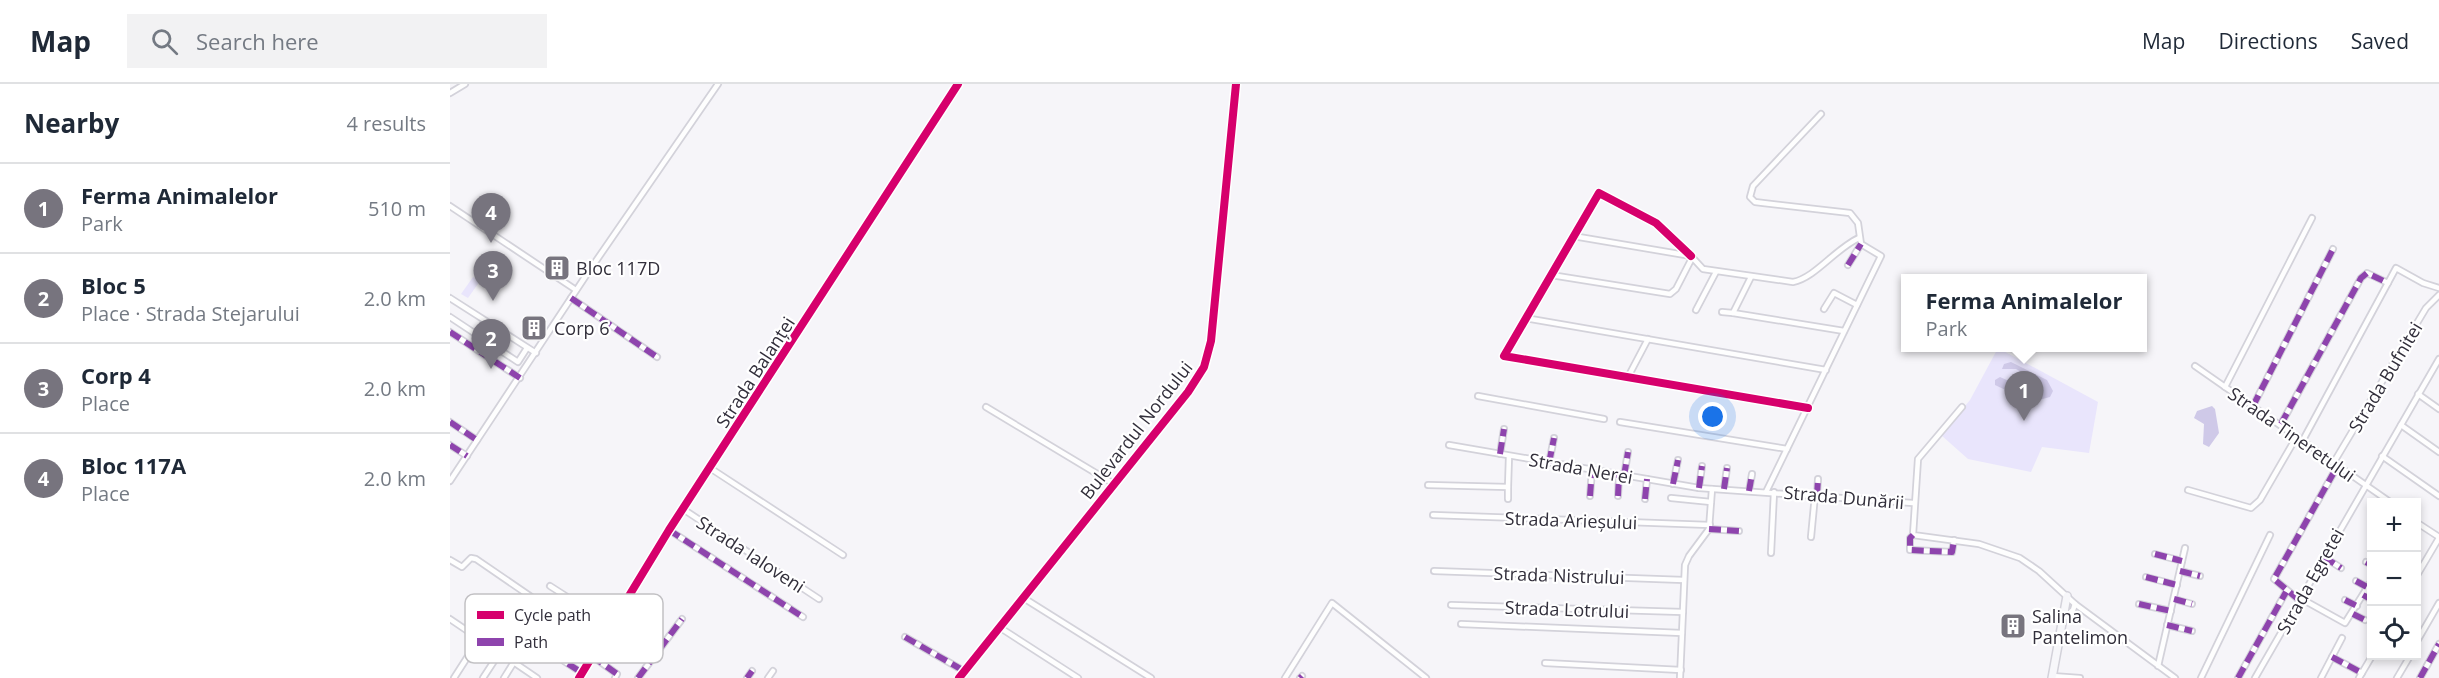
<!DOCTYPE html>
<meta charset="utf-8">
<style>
:root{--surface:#fff;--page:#f2f2f3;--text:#1f2937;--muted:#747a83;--line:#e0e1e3;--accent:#77747e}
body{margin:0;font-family:"Open Sans",sans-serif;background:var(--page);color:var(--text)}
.controls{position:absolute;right:18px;bottom:18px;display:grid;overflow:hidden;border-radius:0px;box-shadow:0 3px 9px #0003}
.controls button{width:54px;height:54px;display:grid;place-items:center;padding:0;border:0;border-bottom:2px solid var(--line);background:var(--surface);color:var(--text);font:30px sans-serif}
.you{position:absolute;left:1263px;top:333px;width:21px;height:21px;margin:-15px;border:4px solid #fff;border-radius:50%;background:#1a73e8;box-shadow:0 0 0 9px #1a73e833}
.badge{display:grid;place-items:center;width:39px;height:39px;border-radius:50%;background:var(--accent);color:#fff;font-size:20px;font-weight:700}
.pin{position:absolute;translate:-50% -50px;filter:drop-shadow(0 2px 3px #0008)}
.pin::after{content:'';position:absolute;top:32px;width:21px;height:18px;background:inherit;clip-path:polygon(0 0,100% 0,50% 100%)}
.popup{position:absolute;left:1451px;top:190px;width:246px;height:78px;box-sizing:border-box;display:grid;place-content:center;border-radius:0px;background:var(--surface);filter:drop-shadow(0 2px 4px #0005);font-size:20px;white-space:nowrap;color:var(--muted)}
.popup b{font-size:22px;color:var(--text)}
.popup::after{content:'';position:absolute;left:50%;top:100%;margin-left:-12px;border:12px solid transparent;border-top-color:var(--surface)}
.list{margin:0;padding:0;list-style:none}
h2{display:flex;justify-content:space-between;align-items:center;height:78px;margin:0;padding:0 24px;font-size:26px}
h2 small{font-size:20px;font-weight:400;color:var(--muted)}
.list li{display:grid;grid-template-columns:39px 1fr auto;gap:18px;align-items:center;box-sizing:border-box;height:90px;padding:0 24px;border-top:2px solid var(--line)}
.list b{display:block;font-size:22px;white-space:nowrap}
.list p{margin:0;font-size:20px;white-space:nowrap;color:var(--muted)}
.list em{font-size:20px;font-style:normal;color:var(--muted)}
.icon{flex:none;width:33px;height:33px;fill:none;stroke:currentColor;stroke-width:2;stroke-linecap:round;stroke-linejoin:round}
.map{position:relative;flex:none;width:1989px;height:594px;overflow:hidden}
header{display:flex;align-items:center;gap:36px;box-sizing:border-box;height:84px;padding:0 30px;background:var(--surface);border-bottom:2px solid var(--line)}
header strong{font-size:28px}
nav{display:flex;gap:33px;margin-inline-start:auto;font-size:21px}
.search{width:420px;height:54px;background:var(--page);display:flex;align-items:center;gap:15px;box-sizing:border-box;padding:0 21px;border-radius:0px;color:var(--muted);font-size:22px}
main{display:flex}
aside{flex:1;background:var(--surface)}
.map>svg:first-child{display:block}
</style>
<header>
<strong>Map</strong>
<div class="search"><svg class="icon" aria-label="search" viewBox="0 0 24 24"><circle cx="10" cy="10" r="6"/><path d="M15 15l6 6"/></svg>Search here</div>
<nav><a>Map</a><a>Directions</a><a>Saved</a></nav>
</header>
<main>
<aside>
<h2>Nearby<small>4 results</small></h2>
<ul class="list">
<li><span class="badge">1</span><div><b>Ferma Animalelor</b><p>Park</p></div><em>510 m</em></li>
<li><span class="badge">2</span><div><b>Bloc 5</b><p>Place · Strada Stejarului</p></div><em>2.0 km</em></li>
<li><span class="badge">3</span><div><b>Corp 4</b><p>Place</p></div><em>2.0 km</em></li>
<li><span class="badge">4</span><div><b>Bloc 117A</b><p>Place</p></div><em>2.0 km</em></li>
</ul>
</aside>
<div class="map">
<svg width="1989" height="594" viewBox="0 0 1989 594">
<rect width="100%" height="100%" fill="#f6f5f9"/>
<!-- green -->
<g fill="#e9e5fc">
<path d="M23,193L30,197L18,214L11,210Z"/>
<path d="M1548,264L1648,318L1639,369L1592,363L1581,388L1518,375L1491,351L1520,316Z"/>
</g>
<!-- water -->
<g fill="#cfc9e8">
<path d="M1561,278L1597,296L1603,307L1600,313L1581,318L1545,301V296L1550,293L1581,307L1591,301L1590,297H1582L1581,293L1566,285H1552L1554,280Z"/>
<path d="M1762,322L1765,325L1769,349L1759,363L1753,360L1754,340L1744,334L1747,327Z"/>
</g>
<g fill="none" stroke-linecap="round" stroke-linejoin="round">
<!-- street casing -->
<g stroke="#d3d2da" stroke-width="8">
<g id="street">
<path d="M0,9L15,0"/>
<path d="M0,122L126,206"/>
<path d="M1123,152L1241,172L1253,185L1343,198C1365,194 1386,164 1409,154"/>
<path d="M1241,172L1206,139L1149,109L1054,272L1358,324"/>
<path d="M1398,181L1411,160"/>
<path d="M1101,191L1220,210L1226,205L1242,174"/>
<path d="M1301,193L1283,229L1394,247"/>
<path d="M0,214L86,269"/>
<path d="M121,214L207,273"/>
<path d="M1374,225L1384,209L1407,221"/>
<path d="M1246,226L1266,188"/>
<path d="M1272,228L1283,229"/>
<path d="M0,233L68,278L77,264"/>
<path d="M1075,234L1376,286"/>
<path d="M0,248L70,294"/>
<path d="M31,254L40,240"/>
<path d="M1745,282L1940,418"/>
<path d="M1178,293L1198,255"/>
<path d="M1775,303L1862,134"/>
<path d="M1968,310L1989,325"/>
<path d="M1028,312L1154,335"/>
<path d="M1803,322L1883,165"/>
<path d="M536,323L664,400"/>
<path d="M1512,323L1468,375L1463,451L1529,460L1570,474L1589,487L1625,520L1725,594"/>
<path d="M0,338L27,356"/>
<path d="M1170,338L1337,365"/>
<path d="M1831,340L1911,194L1917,189L1938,199"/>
<path d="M1951,341L1989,368"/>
<path d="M1853,356L1946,184L1973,199L1989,204"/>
<path d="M0,361L17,372"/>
<path d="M999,361L1249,404L1463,419"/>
<path d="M1050,370L1054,345"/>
<path d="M1932,372L1989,412"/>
<path d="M1884,378L1976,224L1989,211"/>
<path d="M1099,379L1104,354"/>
<path d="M260,384L393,471"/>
<path d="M1174,392L1178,368"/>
<path d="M0,397L137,190L268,0"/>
<path d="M1223,400L1228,376"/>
<path d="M978,401L1058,403L1059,372"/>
<path d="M1249,404L1252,382"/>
<path d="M1274,405L1277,384"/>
<path d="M1738,406L1801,424L1810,416L1847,352"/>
<path d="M1299,407L1302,390"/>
<path d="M1316,408L1431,172L1411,160L1408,139L1400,129L1313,119L1305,118L1300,113L1303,102L1371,30"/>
<path d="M1367,411L1368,395"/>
<path d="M1140,412L1142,386"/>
<path d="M1168,412L1169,391"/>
<path d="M1221,414L1261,418"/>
<path d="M1058,415V403"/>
<path d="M1195,415L1197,395"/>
<path d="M233,425L369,515"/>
<path d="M983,431L1260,441"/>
<path d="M1966,438L1989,453"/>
<path d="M1259,445L1289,447"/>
<path d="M219,446L353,533"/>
<path d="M1463,451L1460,454V466L1502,468L1504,456"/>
<path d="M1361,453L1365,411"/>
<path d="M1321,469L1324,408"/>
<path d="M1705,470L1732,477"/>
<path d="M1874,473L1891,484"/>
<path d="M0,476L12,483L21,474L26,475L150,560"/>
<path d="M1916,478L1922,481"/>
<path d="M984,487L1234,496"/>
<path d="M1730,487L1750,492"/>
<path d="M1696,493L1727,501"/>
<path d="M1966,493L1989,454"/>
<path d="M1906,497L1917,503"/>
<path d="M100,502L161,541"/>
<path d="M1913,511L1922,516"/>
<path d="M572,513L701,594"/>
<path d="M1850,514L1895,539L1922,496"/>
<path d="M1724,515L1742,520"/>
<path d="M1849,516L1824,495L1888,381"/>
<path d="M1895,516L1907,522"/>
<path d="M1689,520L1721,527"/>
<path d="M1001,521L1233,528"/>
<path d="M43,530L132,589"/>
<path d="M1903,530L1915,536"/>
<path d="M0,535L87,594"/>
<path d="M1612,536L1623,526L1625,520"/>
<path d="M1011,540L1232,549"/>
<path d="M1717,541L1742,547"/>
<path d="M549,543L628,594"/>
<path d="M1610,550L1645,557"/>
<path d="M455,553L514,587"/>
<path d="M1966,559L1989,519"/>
<path d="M142,572L167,590L165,594"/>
<path d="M1882,573L1912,589"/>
<path d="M1095,579L1231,586"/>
<path d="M1708,582L1735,464"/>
<path d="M1602,592L1630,594"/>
<path d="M4,594L29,555"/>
<path d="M33,594L50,568"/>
<path d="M54,594L64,578"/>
<path d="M129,594L219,446L508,0"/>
<path d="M188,594L232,535"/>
<path d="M297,594L302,587"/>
<path d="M318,594L323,587"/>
<path d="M509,594L738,308L754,283L761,257L786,0"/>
<path d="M835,594L882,519L976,594"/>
<path d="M850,594L852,592"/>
<path d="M1230,594L1235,481L1239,472L1259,445L1262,405"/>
<path d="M1751,594L1820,451"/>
<path d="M1788,594L1836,508"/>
<path d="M1805,594L1989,275"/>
<path d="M1871,594L1892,554"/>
<path d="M1909,594L1922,572"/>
<path d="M1947,594L1960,572"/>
<path d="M1970,594L1989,560"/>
</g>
</g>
<!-- secondary casing -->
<g stroke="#d3d2da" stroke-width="10">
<path id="secondary" d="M1602,594L1617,512"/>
</g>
<!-- street -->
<use href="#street" stroke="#fefefe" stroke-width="4.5"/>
<!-- secondary -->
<use href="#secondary" stroke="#f7f7fa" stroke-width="7"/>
<!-- quiet -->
<g stroke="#8e44ad" stroke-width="6" stroke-dasharray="12 6" stroke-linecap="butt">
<path d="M1398,181L1411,160"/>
<path d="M121,214L207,273"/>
<path d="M0,248L70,294"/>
<path d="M1803,322L1883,165"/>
<path d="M0,338L27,356"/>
<path d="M1831,340L1911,194L1917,189L1938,199"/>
<path d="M0,361L17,372"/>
<path d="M1050,370L1054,345"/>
<path d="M1099,379L1104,354"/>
<path d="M1174,392L1178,368"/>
<path d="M1223,400L1228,376"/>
<path d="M1249,404L1252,382"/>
<path d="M1274,405L1277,384"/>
<path d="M1299,407L1302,390"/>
<path d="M1367,411L1368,395"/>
<path d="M1140,412L1142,386"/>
<path d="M1168,412L1169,391"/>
<path d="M1195,415L1197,395"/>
<path d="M1259,445L1289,447"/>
<path d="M219,446L353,533"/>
<path d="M1463,451L1460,454V466L1502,468L1504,456"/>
<path d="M1705,470L1732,477"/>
<path d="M1874,473L1891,484"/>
<path d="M1916,478L1922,481"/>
<path d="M1730,487L1750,492"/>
<path d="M1696,493L1727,501"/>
<path d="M1906,497L1917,503"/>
<path d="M1913,511L1922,516"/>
<path d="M1724,515L1742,520"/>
<path d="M1849,516L1824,495L1888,381"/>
<path d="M1895,516L1907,522"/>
<path d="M1689,520L1721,527"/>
<path d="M43,530L132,589"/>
<path d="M1903,530L1915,536"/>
<path d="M1717,541L1742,547"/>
<path d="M455,553L514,587"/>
<path d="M142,572L167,590L165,594"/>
<path d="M1882,573L1912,589"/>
<path d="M188,594L232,535"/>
<path d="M297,594L302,587"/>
<path d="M850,594L852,592"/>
<path d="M1788,594L1836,508"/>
<path d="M1970,594L1989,560"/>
</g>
<!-- cycleway casing -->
<g stroke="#fff" stroke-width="11">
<g id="cycleway">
<path d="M1241,172L1206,139L1149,109L1054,272L1358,324"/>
<path d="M129,594L219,446L508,0"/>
<path d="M509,594L738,308L754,283L761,257L786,0"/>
</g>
</g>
<!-- cycleway -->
<use href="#cycleway" stroke="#d6006c" stroke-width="8"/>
</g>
<!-- icons -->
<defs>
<g id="building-square" transform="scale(1.35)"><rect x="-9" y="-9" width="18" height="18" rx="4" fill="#77747e" stroke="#fff"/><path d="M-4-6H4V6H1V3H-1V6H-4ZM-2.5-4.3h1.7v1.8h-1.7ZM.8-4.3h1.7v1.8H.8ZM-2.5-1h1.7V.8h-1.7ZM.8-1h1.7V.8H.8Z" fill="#fff"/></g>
</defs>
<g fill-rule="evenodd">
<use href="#building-square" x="107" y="184"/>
<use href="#building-square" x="84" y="244"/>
<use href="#building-square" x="1563" y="542"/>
</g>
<g text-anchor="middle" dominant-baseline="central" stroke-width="4.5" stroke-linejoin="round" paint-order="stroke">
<!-- poi labels -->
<g font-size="18" fill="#322f3b" stroke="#fff" text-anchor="start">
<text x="126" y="184">Bloc 117D</text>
<text x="104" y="244">Corp 6</text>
<text x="1582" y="532">Salina<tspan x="1582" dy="21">Pantelimon</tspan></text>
</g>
<!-- street labels -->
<g font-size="18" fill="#322f3b" stroke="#fff">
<text transform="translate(305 288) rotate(-57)">Strada Balanței</text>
<text transform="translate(1935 293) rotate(-59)">Strada Bufnitei</text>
<text transform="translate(686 346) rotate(-52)">Bulevardul Nordului</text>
<text transform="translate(1842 350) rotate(35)">Strada Tineretului</text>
<text transform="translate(1131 384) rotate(10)">Strada Nerei</text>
<text transform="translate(1394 413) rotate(5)">Strada Dunării</text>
<text transform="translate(1121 436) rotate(2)">Strada Arieșului</text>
<text transform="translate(301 470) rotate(33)">Strada Ialoveni</text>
<text transform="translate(1109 491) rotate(2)">Strada Nistrului</text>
<text transform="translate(1860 497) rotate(-61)">Strada Egretei</text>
<text transform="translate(1117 525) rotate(2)">Strada Lotrului</text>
</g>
</g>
<!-- legend -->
<rect x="15" y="510" width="198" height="69" rx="9" fill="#fff" stroke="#c2c1c4" stroke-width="1.5"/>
<rect x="27" y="527" width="27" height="8" fill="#d6006c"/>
<rect x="27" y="554" width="27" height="8" fill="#8e44ad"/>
<g font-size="16" fill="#322f3b">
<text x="64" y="537">Cycle path</text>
<text x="64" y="564">Path</text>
</g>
</svg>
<div class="controls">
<button>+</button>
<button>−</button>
<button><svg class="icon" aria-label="locate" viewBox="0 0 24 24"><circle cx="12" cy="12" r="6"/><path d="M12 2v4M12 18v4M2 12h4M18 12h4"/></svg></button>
</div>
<div class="you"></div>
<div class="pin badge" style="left:1574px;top:337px">1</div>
<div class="popup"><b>Ferma Animalelor</b>Park</div>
<div class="pin badge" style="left:41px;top:285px">2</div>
<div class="pin badge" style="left:43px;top:217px">3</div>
<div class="pin badge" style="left:41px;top:159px">4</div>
</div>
</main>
